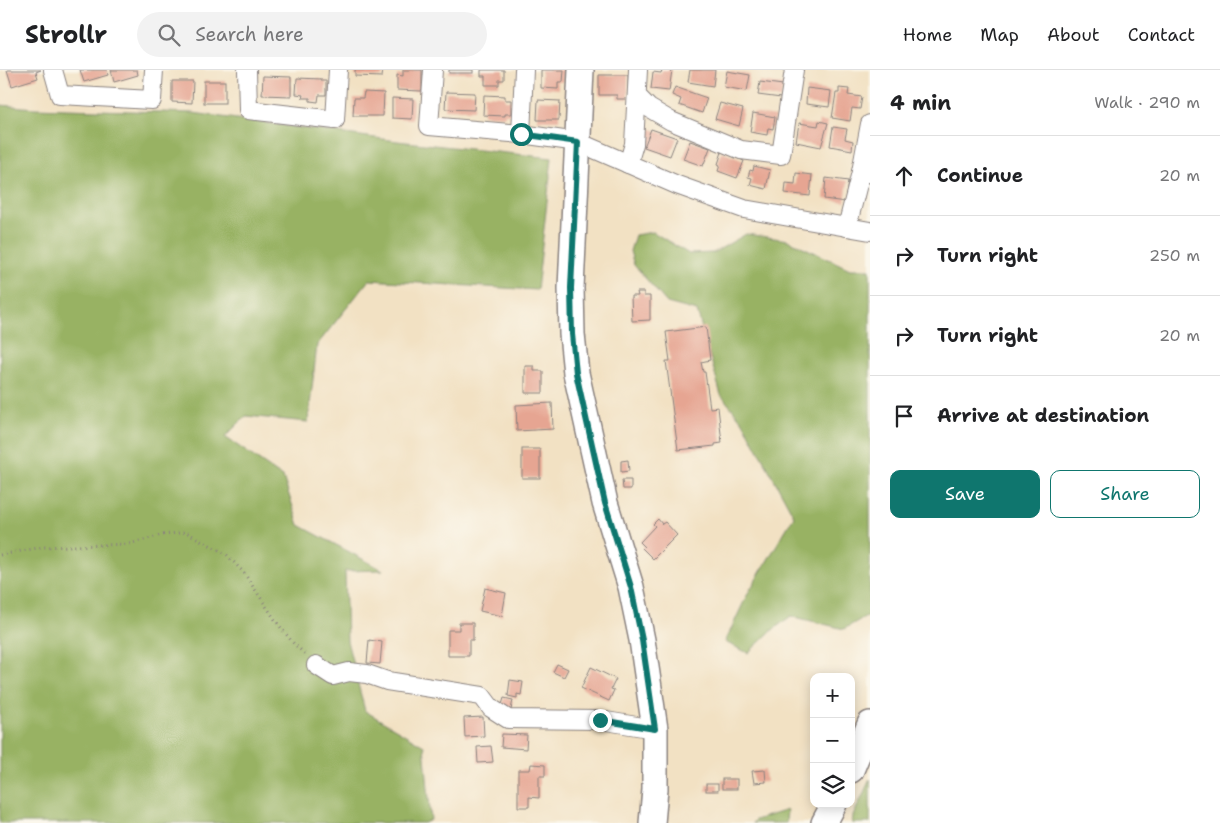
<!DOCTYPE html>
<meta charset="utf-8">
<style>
:root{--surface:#fff;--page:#f2f2f2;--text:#202124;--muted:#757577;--line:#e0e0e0;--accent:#0f766e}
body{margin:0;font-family:"Shantell Sans",sans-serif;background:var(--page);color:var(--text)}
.controls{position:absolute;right:15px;bottom:15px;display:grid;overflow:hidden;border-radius:10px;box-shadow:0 2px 12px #0003}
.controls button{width:45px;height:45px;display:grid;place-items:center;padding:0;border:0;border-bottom:1px solid var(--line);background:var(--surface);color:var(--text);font:25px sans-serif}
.stop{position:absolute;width:15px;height:15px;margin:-11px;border:4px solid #0f766e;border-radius:50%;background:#fff}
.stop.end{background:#0f766e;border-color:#fff;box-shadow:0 1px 5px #0008}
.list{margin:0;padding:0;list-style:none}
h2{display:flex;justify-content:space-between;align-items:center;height:65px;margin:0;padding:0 20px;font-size:21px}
h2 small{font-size:16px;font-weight:400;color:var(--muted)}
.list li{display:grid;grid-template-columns:32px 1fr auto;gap:15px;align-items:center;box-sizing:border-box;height:80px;padding:0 20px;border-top:1px solid var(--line)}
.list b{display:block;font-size:19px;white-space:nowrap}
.list em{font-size:16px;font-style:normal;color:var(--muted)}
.actions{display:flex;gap:10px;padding:15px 20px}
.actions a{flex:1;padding:11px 0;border:1px solid var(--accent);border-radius:10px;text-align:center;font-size:18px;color:var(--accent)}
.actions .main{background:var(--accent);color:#fff}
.icon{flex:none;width:28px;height:28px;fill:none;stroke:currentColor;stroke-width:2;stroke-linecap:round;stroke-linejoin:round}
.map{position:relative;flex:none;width:870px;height:753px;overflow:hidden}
header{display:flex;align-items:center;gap:30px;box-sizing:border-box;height:70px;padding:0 25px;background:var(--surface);border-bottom:1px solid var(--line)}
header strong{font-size:24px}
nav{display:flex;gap:28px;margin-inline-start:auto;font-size:18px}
.search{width:350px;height:45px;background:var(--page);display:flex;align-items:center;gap:12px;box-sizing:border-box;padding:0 18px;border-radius:28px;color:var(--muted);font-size:19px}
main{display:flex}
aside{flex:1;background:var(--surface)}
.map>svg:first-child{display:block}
</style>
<header>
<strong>Strollr</strong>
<div class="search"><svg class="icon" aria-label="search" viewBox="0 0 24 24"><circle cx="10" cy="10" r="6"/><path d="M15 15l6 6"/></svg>Search here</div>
<nav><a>Home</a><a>Map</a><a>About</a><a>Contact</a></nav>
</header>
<main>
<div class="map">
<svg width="870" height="753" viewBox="0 0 870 753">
<rect width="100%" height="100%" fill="#fbf7ec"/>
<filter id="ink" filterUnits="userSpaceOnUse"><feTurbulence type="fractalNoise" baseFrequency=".02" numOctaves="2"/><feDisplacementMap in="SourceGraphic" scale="10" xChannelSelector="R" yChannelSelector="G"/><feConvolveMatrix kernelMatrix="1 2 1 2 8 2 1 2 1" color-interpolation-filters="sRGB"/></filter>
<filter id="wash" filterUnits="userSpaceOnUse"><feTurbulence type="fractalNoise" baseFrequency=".0096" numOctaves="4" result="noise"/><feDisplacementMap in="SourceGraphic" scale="20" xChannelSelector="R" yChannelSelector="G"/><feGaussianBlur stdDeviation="1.12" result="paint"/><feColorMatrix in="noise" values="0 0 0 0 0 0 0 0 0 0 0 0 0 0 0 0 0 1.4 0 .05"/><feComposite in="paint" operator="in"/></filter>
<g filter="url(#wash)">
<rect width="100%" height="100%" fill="#f2e1c3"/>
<!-- forest -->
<g fill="#98b263" stroke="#5d6a4f">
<path d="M0,35L34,38L193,43L397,71L552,88L537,220L369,210L317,275L308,352L246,346L225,367L283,407L299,455L383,500L345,501L347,571L365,641L424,676L431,750L424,753H0Z"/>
<path d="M653,162L689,184L713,183L746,164L788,170L850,199H870V544L844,559L791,546L770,562L748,583L725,572L748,523L794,446L743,352L721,325L697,241L667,233L634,195L630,181L635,165Z"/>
<path d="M870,709V753H852L853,746Z"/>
<path d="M787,740L786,753H752L755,750Z"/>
</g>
<g id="blocks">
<!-- building -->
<g fill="#e6a592">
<path d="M7,0H41L36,2L38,8L12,16Z"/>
<path d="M80,0H107L108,5L84,12Z"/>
<path d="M111,0H137L138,5L114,12Z"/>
<path d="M355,0H383L382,7L355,6Z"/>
<path d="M403,0H422V21L397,20V5L403,6Z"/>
<rect x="449" y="0" width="24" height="3"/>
<path d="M481,0H504V10H499V15H485V6H481Z"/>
<path d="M541,0H564L563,12H558V19L541,18Z"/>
<path d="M662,0H672L669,21L651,19L653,2L661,3Z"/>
<path d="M690,0H715L713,16L688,12Z"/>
<path d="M727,1L750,5L747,21L724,17Z"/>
<path d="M599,5H628V29H617V25H599Z"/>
<path d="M263,6L291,7V26L262,25Z"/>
<path d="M297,8L321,9V11H326V25H319L318,32L310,31V28H302L303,25L296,24Z"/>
<path d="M172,11H193L192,33L172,32Z"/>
<rect x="204" y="11" width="21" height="22"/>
<path d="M760,12L783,15L781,28L758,25Z"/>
<path d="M675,17L707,28L702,43L679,35L681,29L672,25Z"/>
<path d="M807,18L831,21L829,37L806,34Z"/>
<path d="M839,18L849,19L848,25L862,27L860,39L852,38L850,51L832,48L836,23H839Z"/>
<path d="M364,22L384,23L383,46H353L354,28H363Z"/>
<path d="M446,22L475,23L474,40L445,39Z"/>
<path d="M484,25L505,26V30H511V44H505V46L483,45Z"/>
<path d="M392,28L413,29L412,49L392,48Z"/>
<path d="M538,30L560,31L559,50H537Z"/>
<path d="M720,33L743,39L739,56L715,49Z"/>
<path d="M753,43L775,47L773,59L768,58L767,65L750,62Z"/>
<path d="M819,51L828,53L821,77L796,72L799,53L818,56Z"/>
<path d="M833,57L847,59L845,69L853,71L852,80L830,76Z"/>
<path d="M651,59L677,68L670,86L644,77Z"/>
<path d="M690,71L710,78L703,96L683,89Z"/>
<path d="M722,82L744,91L737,108L718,101L720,95L718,94Z"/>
<path d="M754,96L770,100L766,119L750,115L752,108L748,107L750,100L753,101Z"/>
<path d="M796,103L812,105L810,126L785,123L786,113L795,114Z"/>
<path d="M826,108L848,111L845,132L824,129Z"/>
<path d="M637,222H644V226H650V250L632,251L631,226H638Z"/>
<path d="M706,257L710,290L701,292L703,302H705L710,338L718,337L722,373L715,374V376L678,380L666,291H670L666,262Z"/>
<path d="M525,296H534V301H543V323H525Z"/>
<path d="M552,333L553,359L517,361L516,335Z"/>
<rect x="522" y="379" width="18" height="29"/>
<path d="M628,390L629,401L621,402V391Z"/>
<path d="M622,410H631V419H623Z"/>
<path d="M658,449L662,454L665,452L677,465L653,489L642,478L644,476L640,472L655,456L653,454Z"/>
<path d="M485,518L506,523L502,546L480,541Z"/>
<path d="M459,553H473V570H469V586H448V560H459Z"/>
<path d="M369,570L382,572L380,594L367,593Z"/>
<path d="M557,594L568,599L564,607L553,602Z"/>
<path d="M591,597L616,609L611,619L614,620L609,631L581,618Z"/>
<path d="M510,610L523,612L521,625L517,624V628L508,626Z"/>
<path d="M504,628L513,630L511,640L501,638Z"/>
<path d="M483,647L484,666L465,667L464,648Z"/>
<path d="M502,664L527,665L526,679L501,677Z"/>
<path d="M491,676L493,692L478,693L477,677Z"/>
<path d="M531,694L545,695V706H539V728L529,727V737H518V700H530Z"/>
<path d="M765,700L766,712L754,713L752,701Z"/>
<rect x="722" y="709" width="15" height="10"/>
<rect x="706" y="714" width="12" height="7"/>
</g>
</g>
</g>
<g filter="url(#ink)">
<use href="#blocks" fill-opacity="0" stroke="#8a827f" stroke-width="1"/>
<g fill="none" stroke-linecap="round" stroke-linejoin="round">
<!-- street casing -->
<g stroke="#8a827f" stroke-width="20">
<g id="street">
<path d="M53,0L60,25L152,30L154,0"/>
<path d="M247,0L248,40L335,50L338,0"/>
<path d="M433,0L429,56L521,64L578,72L677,115L744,139L870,161"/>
<path d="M637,26L649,38L671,51L741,80L781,85L794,0"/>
<path d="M521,64L524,0"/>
<path d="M628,94L634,74L638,0"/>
<path d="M861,102L870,54"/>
<path d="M847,157L861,102L870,103"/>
<path d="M316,595L333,606L349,602L367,604L387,611L482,626L491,638L508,649L600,650L655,659"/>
</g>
</g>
<!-- secondary casing -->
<g stroke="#8a827f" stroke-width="28">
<g id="secondary">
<path d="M581,0L571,218L572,264L576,303L605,433L631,517L642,570L655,659V719L652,753"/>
<path d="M851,700L870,654"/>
<path d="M824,753L834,734"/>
</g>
</g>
<!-- path -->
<path stroke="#8a827f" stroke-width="3" stroke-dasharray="1 4" stroke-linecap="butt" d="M0,485L43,477L129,474L162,465L186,462L226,484L244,503L278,554L294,574L305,584"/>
<!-- street -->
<use href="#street" stroke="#fff" stroke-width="18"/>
<!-- secondary -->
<use href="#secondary" stroke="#fff" stroke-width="25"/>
</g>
</g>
<g fill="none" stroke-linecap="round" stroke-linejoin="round" filter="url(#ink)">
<!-- route -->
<path stroke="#0f766e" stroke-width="6" d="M521,64L578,72L571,218L572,264L576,303L605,433L631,517L642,570L655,659L600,650"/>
</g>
</svg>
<div class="controls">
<button>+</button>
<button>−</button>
<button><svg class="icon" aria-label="layers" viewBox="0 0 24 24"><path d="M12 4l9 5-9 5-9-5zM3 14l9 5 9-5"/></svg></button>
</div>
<div class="stop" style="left:521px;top:64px"></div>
<div class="stop end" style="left:600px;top:650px"></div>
</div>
<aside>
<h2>4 min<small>Walk · 290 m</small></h2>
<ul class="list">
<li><svg class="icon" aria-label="ahead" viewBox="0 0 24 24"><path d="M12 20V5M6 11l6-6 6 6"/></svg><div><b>Continue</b></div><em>20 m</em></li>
<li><svg class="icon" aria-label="right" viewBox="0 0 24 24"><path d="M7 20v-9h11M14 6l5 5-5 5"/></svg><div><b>Turn right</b></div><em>250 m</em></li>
<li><svg class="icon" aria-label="right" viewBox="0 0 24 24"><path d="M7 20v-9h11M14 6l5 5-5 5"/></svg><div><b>Turn right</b></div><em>20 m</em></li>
<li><svg class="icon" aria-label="arrive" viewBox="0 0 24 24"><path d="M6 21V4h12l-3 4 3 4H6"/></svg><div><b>Arrive at destination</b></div></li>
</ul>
<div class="actions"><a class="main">Save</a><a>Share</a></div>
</aside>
</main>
